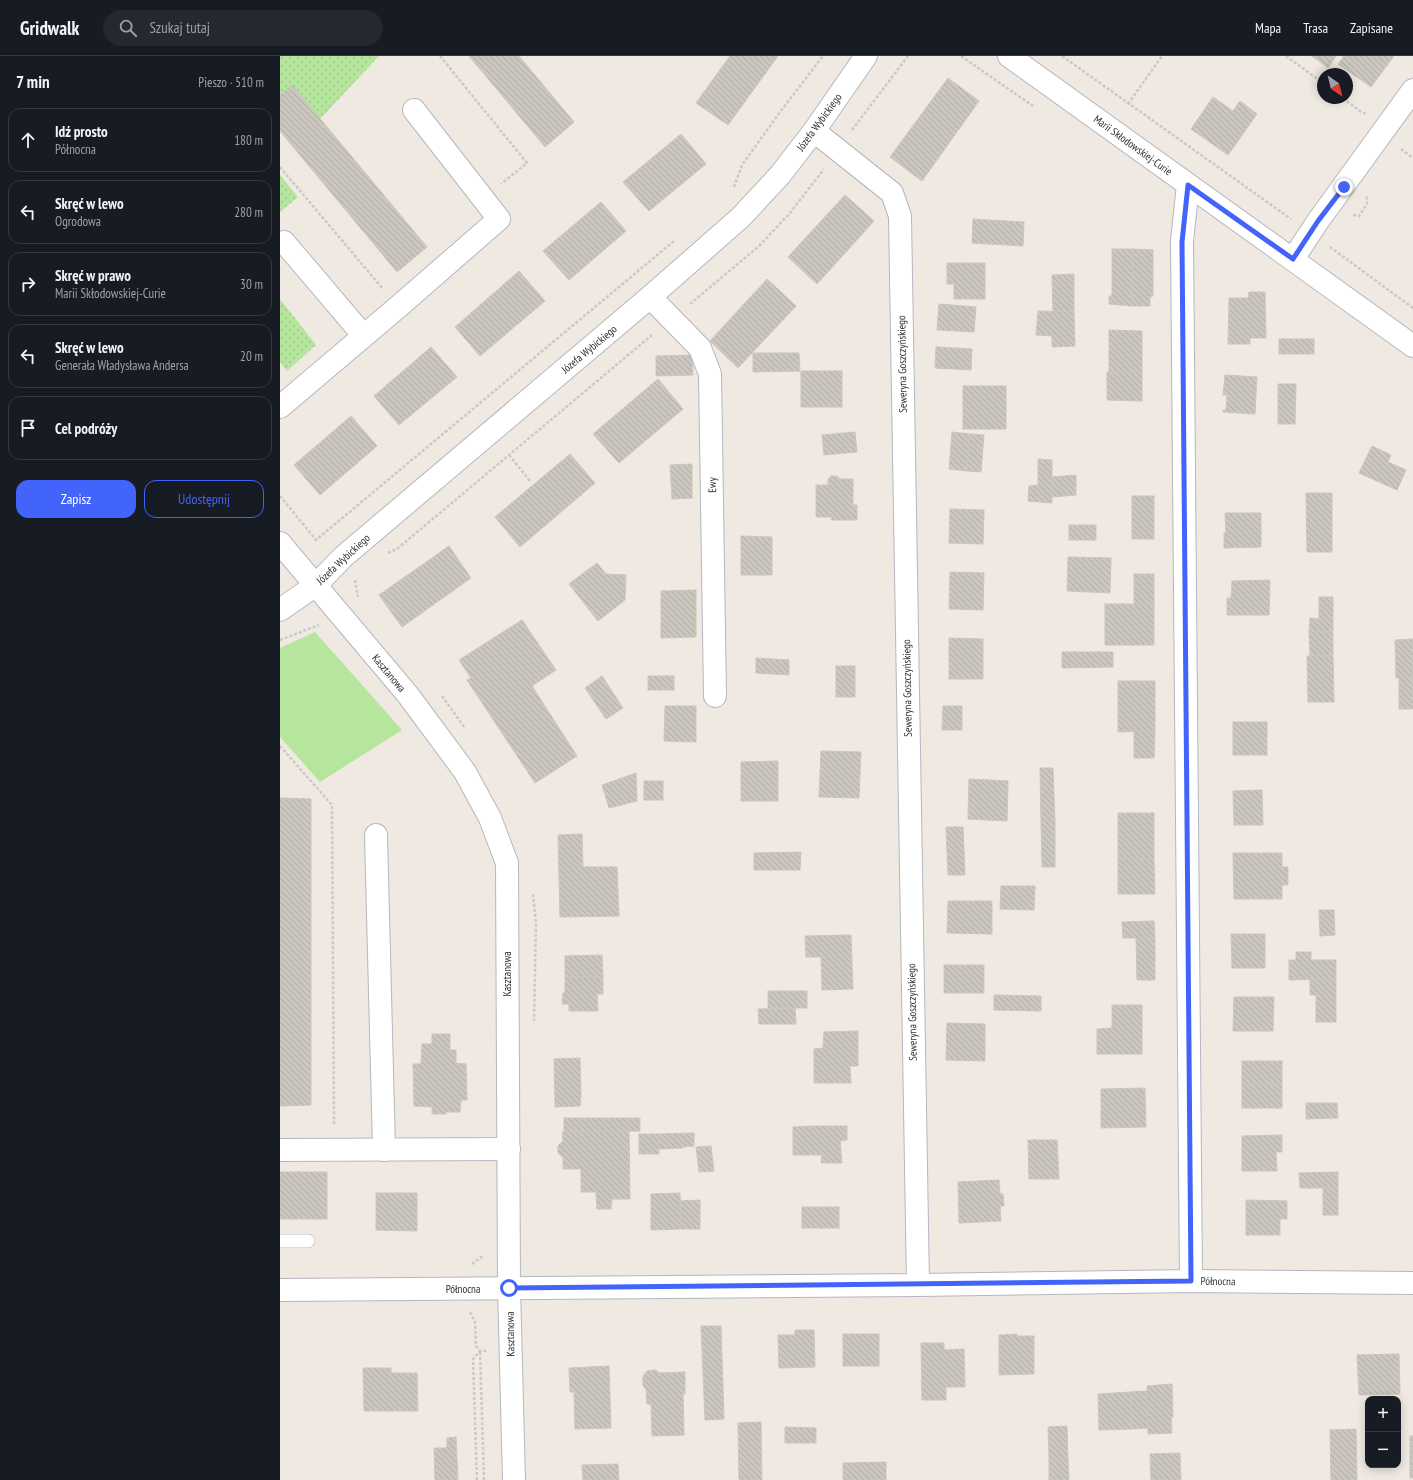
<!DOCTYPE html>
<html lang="pl">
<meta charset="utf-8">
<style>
:root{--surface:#171b24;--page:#242831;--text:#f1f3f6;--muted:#9ea1a6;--line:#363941;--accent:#4264fb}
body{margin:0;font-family:"PT Sans Narrow",sans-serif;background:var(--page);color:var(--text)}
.controls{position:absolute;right:12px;bottom:12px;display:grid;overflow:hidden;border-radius:8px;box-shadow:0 2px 10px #0003}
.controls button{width:36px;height:36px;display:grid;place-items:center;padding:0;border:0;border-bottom:1px solid var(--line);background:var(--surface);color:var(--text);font:20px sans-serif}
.compass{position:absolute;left:1037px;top:12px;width:36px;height:36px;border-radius:50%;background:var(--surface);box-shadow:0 2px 10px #0003;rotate:145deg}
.stop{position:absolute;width:12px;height:12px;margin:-9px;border:3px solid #4264fb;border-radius:50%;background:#fff}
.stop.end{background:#4264fb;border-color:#fff;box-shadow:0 1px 4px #0008}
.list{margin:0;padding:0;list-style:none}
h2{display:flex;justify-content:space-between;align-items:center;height:52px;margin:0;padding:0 16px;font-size:17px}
h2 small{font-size:13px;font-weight:400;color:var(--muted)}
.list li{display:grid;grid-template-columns:26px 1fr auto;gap:12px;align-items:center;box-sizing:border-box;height:64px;margin:0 8px 8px;padding:0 8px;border:1px solid var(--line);border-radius:12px}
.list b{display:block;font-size:15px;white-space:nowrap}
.list p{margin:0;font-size:13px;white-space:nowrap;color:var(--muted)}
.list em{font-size:13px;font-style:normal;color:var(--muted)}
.actions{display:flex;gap:8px;padding:12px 16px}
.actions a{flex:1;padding:9px 0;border:1px solid var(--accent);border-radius:12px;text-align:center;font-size:14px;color:var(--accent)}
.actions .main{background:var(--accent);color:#fff}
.icon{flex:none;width:22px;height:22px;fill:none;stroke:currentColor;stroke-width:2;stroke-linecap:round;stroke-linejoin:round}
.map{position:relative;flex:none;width:1133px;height:1424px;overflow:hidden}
header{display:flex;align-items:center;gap:24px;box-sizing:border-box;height:56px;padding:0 20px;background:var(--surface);border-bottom:1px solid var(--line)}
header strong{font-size:19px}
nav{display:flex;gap:22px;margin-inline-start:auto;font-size:14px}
.search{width:280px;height:36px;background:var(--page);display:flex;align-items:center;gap:10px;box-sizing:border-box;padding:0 14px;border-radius:22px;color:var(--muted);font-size:15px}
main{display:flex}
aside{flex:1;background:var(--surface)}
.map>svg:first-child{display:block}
</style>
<header>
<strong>Gridwalk</strong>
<div class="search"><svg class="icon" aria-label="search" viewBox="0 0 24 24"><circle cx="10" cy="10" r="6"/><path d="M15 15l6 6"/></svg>Szukaj tutaj</div>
<nav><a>Mapa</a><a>Trasa</a><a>Zapisane</a></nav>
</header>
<main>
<aside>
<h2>7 min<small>Pieszo · 510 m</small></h2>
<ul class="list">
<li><svg class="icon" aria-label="ahead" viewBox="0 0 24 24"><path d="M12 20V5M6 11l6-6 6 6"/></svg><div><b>Idź prosto</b><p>Północna</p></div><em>180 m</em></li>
<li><svg class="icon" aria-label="left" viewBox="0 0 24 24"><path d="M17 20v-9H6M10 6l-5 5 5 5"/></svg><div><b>Skręć w lewo</b><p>Ogrodowa</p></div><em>280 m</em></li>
<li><svg class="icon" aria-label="right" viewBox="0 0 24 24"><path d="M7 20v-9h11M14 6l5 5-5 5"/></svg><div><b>Skręć w prawo</b><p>Marii Skłodowskiej-Curie</p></div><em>30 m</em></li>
<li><svg class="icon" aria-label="left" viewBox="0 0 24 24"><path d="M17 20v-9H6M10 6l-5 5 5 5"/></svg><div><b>Skręć w lewo</b><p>Generała Władysława Andersa</p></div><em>20 m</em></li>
<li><svg class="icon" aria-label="arrive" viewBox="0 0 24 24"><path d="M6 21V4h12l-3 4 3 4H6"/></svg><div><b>Cel podróży</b></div></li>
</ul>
<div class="actions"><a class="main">Zapisz</a><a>Udostępnij</a></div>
</aside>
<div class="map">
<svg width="1133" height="1424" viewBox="0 0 1133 1424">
<defs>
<pattern id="grass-dots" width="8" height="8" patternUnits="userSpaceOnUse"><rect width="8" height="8" fill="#b6e59e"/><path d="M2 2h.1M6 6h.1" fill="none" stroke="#9dc588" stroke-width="1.8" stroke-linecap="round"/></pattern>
<pattern id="building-back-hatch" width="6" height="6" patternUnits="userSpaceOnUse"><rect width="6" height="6" fill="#cbc7bf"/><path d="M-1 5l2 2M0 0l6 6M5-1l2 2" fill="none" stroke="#afaba4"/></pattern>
</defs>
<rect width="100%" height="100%" fill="#efe9e1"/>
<!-- grass -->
<g fill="url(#grass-dots)">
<path d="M0,0H99L40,63L0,39Z"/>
<path d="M0,119L18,141L0,156Z"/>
<path d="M0,243L36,289L7,315L0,306Z"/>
</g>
<!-- park -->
<path fill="#b6e59e" d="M35,576L122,674L40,726L0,681V592Z"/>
<!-- building -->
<g fill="url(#building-back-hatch)" stroke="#cbc5ba">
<path d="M189,0H239L294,66L265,91Z"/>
<path d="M450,0H498L448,69L416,47Z"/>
<path d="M1032,0H1056L1048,12Z"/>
<path d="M1064,0H1114L1091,31L1058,8Z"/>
<path d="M668,22L699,45L642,125L610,101Z"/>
<path d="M12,29L147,191L117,216L0,75V39Z"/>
<path d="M933,41L953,55L960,45L977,58L948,99L911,73Z"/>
<path d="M401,78L426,108L369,155L343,126Z"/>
<path d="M565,139L594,165L537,228L508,201Z"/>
<path d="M321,146L346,175L289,224L263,195Z"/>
<path d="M693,163L744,166L743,190L692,187Z"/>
<path d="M832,193H853L852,250L829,248V240H832Z"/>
<path d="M853,193L873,194V240L870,241V250H852Z"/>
<path d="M667,207H705V243H674V228H667Z"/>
<path d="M239,215L265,245L200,300L175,271Z"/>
<path d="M794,218V256H773L772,219Z"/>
<path d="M487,223L516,250L458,312L430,285Z"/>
<path d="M969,236H985L986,282H970V288H948L949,242H968Z"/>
<path d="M659,248L696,251L694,276L657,274Z"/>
<path d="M758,255L794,256L795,290L772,291V280L756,279Z"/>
<path d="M829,274L862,275V316H829Z"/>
<rect x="999" y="283" width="35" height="15"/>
<path d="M151,291L177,321L119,369L94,340Z"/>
<path d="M656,291L692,293L691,314L655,312Z"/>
<path d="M473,297H519L520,315L473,316Z"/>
<path d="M412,299L413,319L376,320V300Z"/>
<rect x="521" y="315" width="41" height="36"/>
<path d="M827,316H862V345L827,344Z"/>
<path d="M945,319L977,321L975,358L943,356V354H946L947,339H943Z"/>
<path d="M378,323L403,353L339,407L313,378Z"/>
<path d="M998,328H1016L1015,368H998Z"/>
<rect x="683" y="330" width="43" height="43"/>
<path d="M71,360L97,390L40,439L14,409Z"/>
<path d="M575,376L577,396L544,399L542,379Z"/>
<path d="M672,376L690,378L687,415L669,413Z"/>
<path d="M690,378L704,379L701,416L687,415Z"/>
<path d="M1092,390L1111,399L1108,406L1126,414L1117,434L1079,417Z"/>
<path d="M290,398L315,427L240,491L215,461Z"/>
<path d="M758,403L772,404V447L748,445L749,430L758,429Z"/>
<path d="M412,408V442L392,443L390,409Z"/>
<path d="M796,419V439L772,441V421Z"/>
<path d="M551,420H557L560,423H573V449H577V464H551L552,461H536V429H548V424Z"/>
<path d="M1026,437H1052V496H1027Z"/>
<rect x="852" y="440" width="22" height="43"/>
<path d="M670,453L704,454L703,488L669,487Z"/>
<path d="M945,457H981V491L944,492V477H946Z"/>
<rect x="789" y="469" width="27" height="15"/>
<path d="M461,480L492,481V519H461Z"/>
<path d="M169,490L191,522L122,571L99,539Z"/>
<path d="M788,501L831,502L830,537L787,535Z"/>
<path d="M317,507L326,518L346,519L345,544L318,565L289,528Z"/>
<path d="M670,516L704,517L703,554L669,553Z"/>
<rect x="854" y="518" width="20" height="30"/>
<path d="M990,524L989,559H947V542H951L952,525Z"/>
<path d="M416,534V581L381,582V535Z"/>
<path d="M1039,541H1053V576H1029L1030,562L1039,563Z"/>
<rect x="825" y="548" width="49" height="41"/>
<path d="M242,564L276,614L252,630L297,700L255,727L187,624L191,622L179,604Z"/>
<path d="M1029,576H1053V600H1030Z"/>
<path d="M669,582L703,583V623H669Z"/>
<path d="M1133,583V622H1116L1115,584Z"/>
<path d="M782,596H833V611L782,612Z"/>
<path d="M1027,600H1053L1054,646H1028Z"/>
<path d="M476,602L509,604V619L476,617Z"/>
<rect x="556" y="610" width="19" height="31"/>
<path d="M322,620L343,652L326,663L305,632Z"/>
<rect x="368" y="620" width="26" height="14"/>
<rect x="1119" y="622" width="14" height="31"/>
<path d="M838,625H875V675L838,676Z"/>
<path d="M385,650H416V686L384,685Z"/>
<path d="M663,650H682V674H662Z"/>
<rect x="953" y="666" width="34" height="33"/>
<path d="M854,675H875L874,702H854Z"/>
<path d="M541,695L581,696L579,742L539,741Z"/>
<path d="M498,705V745H461V706Z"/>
<path d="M760,712H773L775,766L761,765Z"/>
<path d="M356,717L357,745L329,752L322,729Z"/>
<path d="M689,723L728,725L727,765L688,763Z"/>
<rect x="364" y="725" width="19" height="19"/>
<path d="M982,734L983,769H954L953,735Z"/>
<path d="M0,742L31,743V1049L0,1050Z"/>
<path d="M838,757H874V803L838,802Z"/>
<path d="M761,765L775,766V811H762Z"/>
<path d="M666,771H683L685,819H668Z"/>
<path d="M302,778L303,811H337L339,860L280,861L278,779Z"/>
<path d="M521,796L520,814H474V797Z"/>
<path d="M953,797H1002V811H1008V829H1002V843H954Z"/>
<path d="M838,802L874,803L875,838H838Z"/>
<path d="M721,830H755L754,854L720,853Z"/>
<path d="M668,845H712V878L667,877Z"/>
<path d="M1039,854H1054L1055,879L1040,880Z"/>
<path d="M874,865L875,882H843L842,866Z"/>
<path d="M951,878H985V912H952Z"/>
<path d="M571,879L573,933L542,934L541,901H526L525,880Z"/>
<path d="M856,882H875V924H857Z"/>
<path d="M1016,896H1031V904H1056V923L1009,924V904H1016Z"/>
<path d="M322,899L323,921H285V900Z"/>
<rect x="664" y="909" width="40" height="28"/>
<path d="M285,921H323V938H317L318,955H289V948H282L283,937H285Z"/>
<path d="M1056,923V966H1036V939H1030V924Z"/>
<rect x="488" y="935" width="39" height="17"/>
<path d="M714,939L761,940V955L714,954Z"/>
<path d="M954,941H994L993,975H953Z"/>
<path d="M832,949H862V998H817V973L832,972Z"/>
<path d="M515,952L516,968H479L478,953Z"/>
<path d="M667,967L705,968V1005L666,1004Z"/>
<path d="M578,975V1010H570L571,1027H534V993L543,992L544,976Z"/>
<path d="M152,978H170V994H176V1007L186,1008L187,1044H181L180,1056H165L166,1058H152V1051L134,1050L133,1008H141L142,988H152Z"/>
<path d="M300,1002L301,1041L300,1050L275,1051L274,1003Z"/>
<rect x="962" y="1005" width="40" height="23"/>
<rect x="962" y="1028" width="40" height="24"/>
<path d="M865,1032L866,1071L821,1072V1033Z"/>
<path d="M1026,1047H1057L1058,1062L1026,1063Z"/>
<path d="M284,1062H360V1075L284,1076Z"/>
<path d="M536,1070H567V1084L560,1085L562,1107H541L542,1099H513V1071Z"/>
<path d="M349,1075L350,1143H332L331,1153H317L316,1136H301V1113H283V1101L278,1097V1090L283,1085L282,1076Z"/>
<path d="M414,1077V1090L403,1091V1092L379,1093L378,1078Z"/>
<path d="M359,1078H378L379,1098H359Z"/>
<path d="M1002,1079V1096H996L997,1115H962V1080Z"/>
<path d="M748,1084H777L779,1123H749Z"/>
<path d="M431,1090L434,1115L419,1116L416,1091Z"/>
<rect x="0" y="1116" width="47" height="47"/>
<path d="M1058,1116V1132H1020L1019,1117Z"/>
<path d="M719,1124L720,1138H723L724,1150H720L721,1165L679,1167L678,1126Z"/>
<rect x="1043" y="1132" width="15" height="27"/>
<path d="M96,1137H137V1175L96,1174Z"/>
<path d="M400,1137L401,1173L371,1174V1138Z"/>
<path d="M420,1144V1173H401L400,1145Z"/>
<path d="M966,1144L1007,1145V1163H1000V1179H966Z"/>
<rect x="522" y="1151" width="37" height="21"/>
<path d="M421,1270H441L444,1363L425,1364Z"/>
<path d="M515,1274H534L535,1311L499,1312L498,1279H515Z"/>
<rect x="563" y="1278" width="36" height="32"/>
<path d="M737,1278V1280H754V1318L719,1319V1279Z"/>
<path d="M641,1287H664V1294L684,1293L685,1331H666V1344H642Z"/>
<path d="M1119,1298L1120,1338L1079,1339L1077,1299Z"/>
<path d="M329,1310L331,1372L295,1373L294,1336H290L289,1312Z"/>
<path d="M83,1312H111V1317H137L138,1355H84Z"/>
<path d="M376,1314L379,1317L405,1316V1338H403L404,1379L372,1380L371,1348H367L366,1333L363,1330V1320L367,1315Z"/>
<path d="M892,1328L893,1361H891L892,1377L868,1378L866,1335H867V1330Z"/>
<path d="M866,1335L868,1372L852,1373L850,1336Z"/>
<path d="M850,1336L852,1373L819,1374L818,1338Z"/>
<path d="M481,1366L482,1424H459L458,1367Z"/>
<path d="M787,1370L788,1402H769L768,1371Z"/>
<path d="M505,1371L536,1372V1387H505Z"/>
<path d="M1076,1373L1077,1424H1051L1050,1374Z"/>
<rect x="1130" y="1380" width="3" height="42"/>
<path d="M176,1381L178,1424H155L154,1392H167V1382Z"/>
<path d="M900,1397L901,1424H871L870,1398Z"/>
<path d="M769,1402H788L789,1424H769Z"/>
<path d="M606,1406V1424H563V1407Z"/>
<path d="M338,1408L339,1424H303L302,1409Z"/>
</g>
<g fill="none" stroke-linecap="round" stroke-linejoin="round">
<!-- lane casing -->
<g stroke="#b4b7c1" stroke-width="14">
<path id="lane" d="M0,1185H28"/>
</g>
<!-- street casing -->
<g stroke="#b4b7c1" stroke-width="24">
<g id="street">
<path d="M534,75L612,137L620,160L638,1229"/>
<path d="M908,129L902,185L911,1225"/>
<path d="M4,186L83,279"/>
<path d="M1013,203L1038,165L1133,34"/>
<path d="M370,241L420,292L430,318L435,640"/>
<path d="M0,351L118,251L219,163L134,54"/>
<path d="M0,487L128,639L185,716L210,762L227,807L229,1232"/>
<path d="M0,554L36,529L63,501L370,241L461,161L500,119L534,75L586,0"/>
<path d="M96,779L104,1094"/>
<path d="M0,1094L229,1093"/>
</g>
</g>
<!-- secondary casing -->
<g stroke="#b4b7c1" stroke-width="24">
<g id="secondary">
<path d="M729,0L1133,290"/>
<path d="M229,1232L234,1424"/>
<path d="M0,1234L638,1229L911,1225L1133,1227"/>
</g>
</g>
<!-- path -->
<g stroke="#c9c9c9" stroke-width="2.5" stroke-dasharray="3 2" stroke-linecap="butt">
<path d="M160,0L247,107L221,128"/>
<path d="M681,0L753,50"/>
<path d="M782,0L1011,163"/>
<path d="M1006,0L1043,27"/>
<path d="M1063,42L1081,56L1086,58"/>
<path d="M848,48L882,0"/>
<path d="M572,74L628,0"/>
<path d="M1121,93L1133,102"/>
<path d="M0,111L103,233"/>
<path d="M454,131L462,109L500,56L543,0"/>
<path d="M1073,159L1079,160L1087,148V139"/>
<path d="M1050,191L1133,252"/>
<path d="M410,248L478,191L510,157L544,113"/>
<path d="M229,399L250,425"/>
<path d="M0,440L36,484L394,185"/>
<path d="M108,497L117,493L372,279"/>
<path d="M75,524L78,541"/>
<path d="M0,584L39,569"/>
<path d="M162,640L185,672"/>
<path d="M0,690L52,749L54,1070"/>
<path d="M253,838L256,867L254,965"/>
<path d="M192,1208L204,1199"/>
<path d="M190,1256L195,1266L196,1290L200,1295H207"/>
<path d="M200,1296L204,1424"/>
<path d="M197,1424L193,1303L200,1295"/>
</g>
<!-- lane -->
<use href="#lane" stroke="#fff" stroke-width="13"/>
<!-- street -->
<use href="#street" stroke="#fff" stroke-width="22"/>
<!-- secondary -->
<use href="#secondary" stroke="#fff" stroke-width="22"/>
</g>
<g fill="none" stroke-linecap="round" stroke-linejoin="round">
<!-- route -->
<path stroke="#4264fb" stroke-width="5" d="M229,1232L911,1225L902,186L908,129L1013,203L1038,165L1064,131"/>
</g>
<g text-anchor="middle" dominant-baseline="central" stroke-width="3" stroke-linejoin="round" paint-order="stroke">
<!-- street labels -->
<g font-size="11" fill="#2e2e2e" stroke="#fff">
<text transform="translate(539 66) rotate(-54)">Józefa Wybickiego</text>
<text transform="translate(853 89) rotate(36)">Marii Skłodowskiej-Curie</text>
<text transform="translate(309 293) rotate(-40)">Józefa Wybickiego</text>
<text transform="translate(622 308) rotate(-91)">Seweryna Goszczyńskiego</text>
<text transform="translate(432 429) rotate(-91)">Ewy</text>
<text transform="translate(63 503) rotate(-43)">Józefa Wybickiego</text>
<text transform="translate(109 617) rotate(50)">Kasztanowa</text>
<text transform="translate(627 632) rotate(-91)">Seweryna Goszczyńskiego</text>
<text transform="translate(227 918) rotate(-90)">Kasztanowa</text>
<text transform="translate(632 956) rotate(-91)">Seweryna Goszczyńskiego</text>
<text transform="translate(938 1225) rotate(1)">Północna</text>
<text x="183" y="1233">Północna</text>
<text transform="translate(230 1278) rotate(-91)">Kasztanowa</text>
</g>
</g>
</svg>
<div class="controls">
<button>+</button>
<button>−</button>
</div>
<svg class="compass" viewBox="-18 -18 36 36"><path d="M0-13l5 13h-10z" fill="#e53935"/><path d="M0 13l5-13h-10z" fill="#9ea1a6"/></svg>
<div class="stop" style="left:229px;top:1232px"></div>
<div class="stop end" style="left:1064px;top:131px"></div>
</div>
</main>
